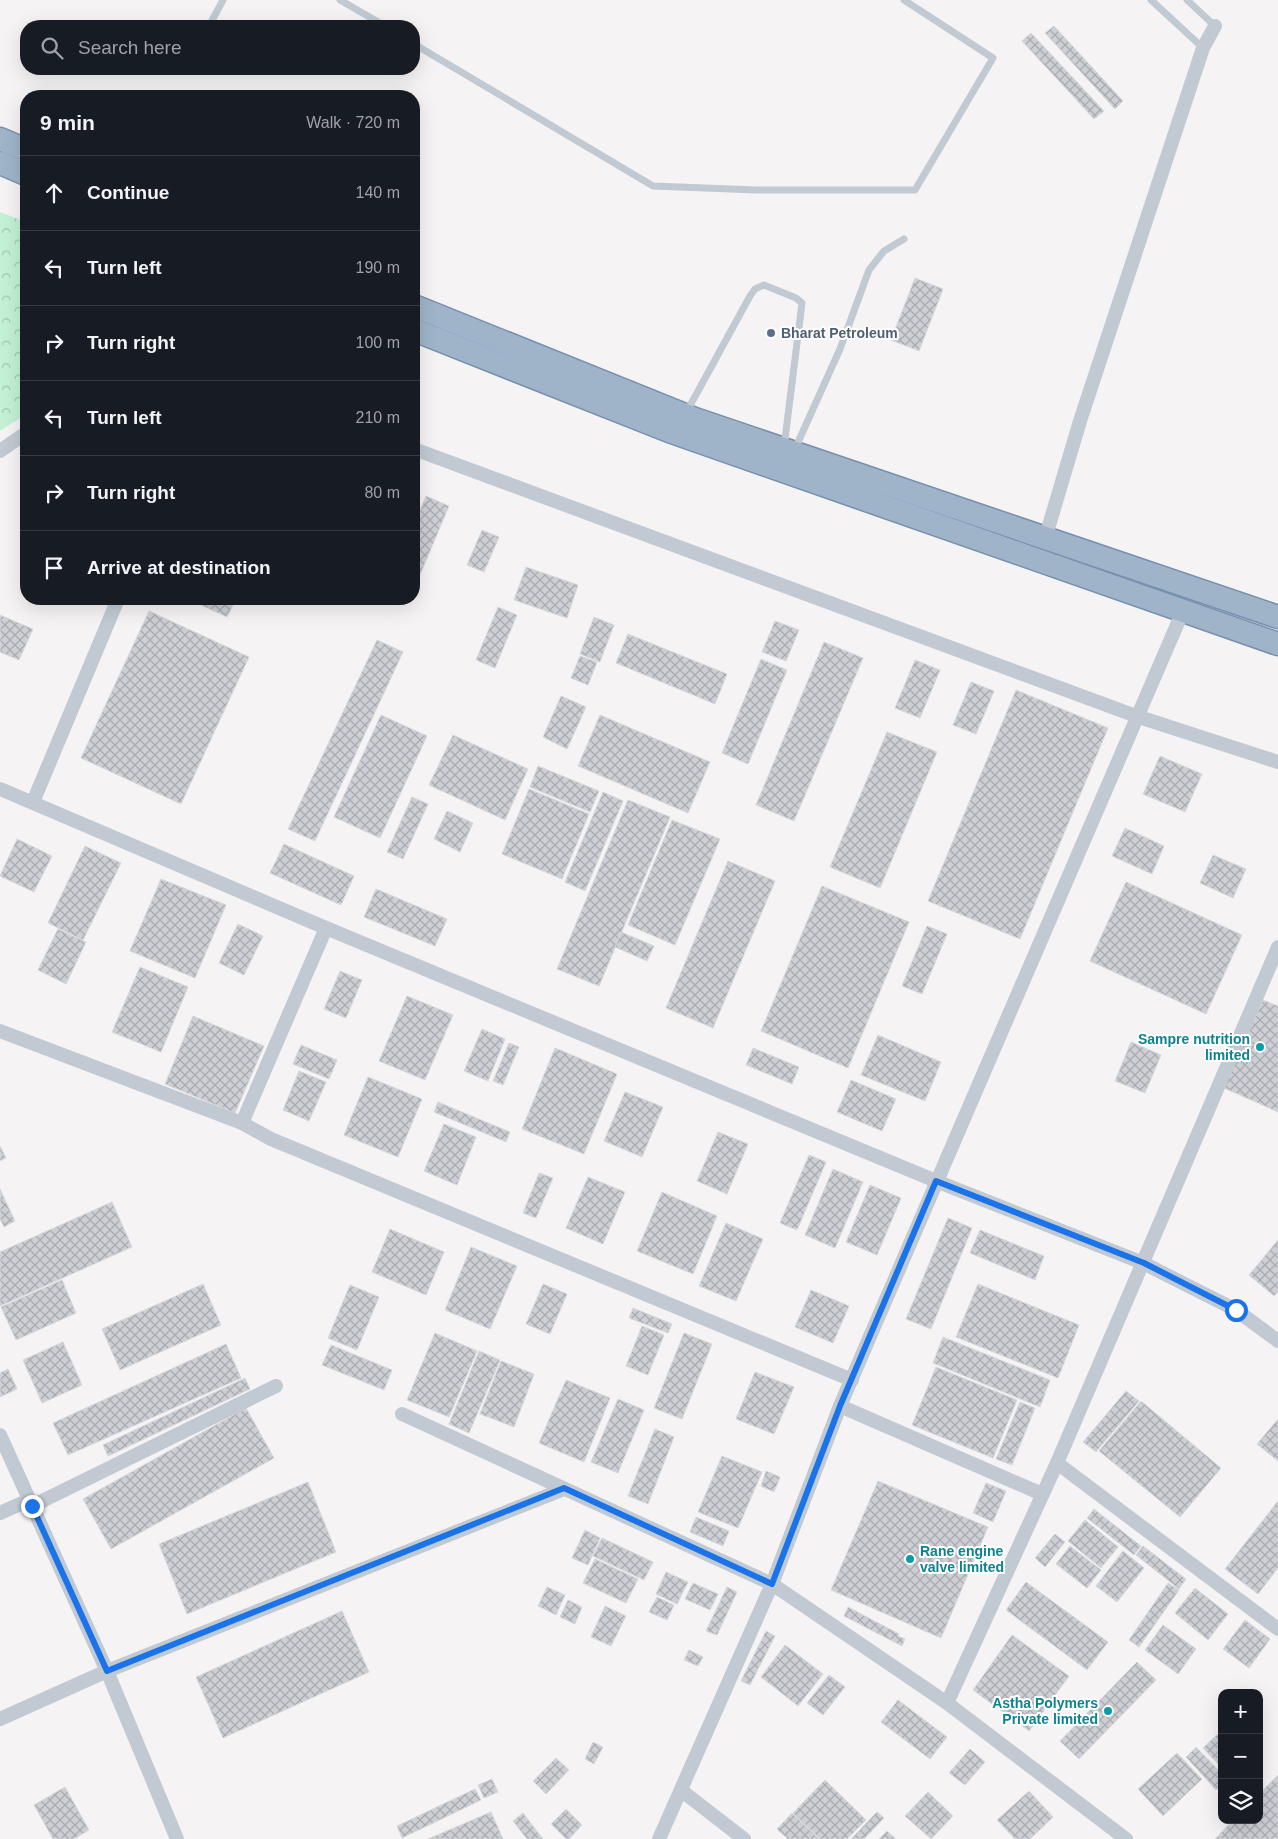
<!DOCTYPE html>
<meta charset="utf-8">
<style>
:root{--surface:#171b24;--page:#242831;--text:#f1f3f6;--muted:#9ea1a6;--line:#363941}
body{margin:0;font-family:Arial,sans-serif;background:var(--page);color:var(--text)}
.controls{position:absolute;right:15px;bottom:15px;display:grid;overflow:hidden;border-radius:10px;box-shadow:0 5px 20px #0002}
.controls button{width:45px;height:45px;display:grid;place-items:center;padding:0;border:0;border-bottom:1px solid var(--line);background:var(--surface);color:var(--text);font:25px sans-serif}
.stop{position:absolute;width:15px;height:15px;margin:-11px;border:4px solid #1a73e8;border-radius:50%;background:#fff}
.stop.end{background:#1a73e8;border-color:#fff;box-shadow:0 1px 5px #0008}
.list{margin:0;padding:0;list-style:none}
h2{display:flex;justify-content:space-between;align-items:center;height:65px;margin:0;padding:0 20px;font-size:21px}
h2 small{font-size:16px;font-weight:400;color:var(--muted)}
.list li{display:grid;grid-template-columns:32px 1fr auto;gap:15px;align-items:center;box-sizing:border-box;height:75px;padding:0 20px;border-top:1px solid var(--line)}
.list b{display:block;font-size:19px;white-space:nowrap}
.list em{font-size:16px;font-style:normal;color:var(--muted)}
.icon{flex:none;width:28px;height:28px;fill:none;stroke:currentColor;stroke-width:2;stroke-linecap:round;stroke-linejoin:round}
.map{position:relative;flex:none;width:1278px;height:1839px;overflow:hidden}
.search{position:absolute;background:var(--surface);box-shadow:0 5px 20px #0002;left:20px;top:20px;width:400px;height:55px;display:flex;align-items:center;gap:12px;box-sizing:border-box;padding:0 18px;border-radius:20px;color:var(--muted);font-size:19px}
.panel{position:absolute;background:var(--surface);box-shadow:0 5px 20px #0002;left:20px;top:90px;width:400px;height:515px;border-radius:20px}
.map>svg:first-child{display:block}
</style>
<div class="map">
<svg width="1278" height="1839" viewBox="0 0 1278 1839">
<defs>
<pattern id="park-crowns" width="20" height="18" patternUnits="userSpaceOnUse" patternTransform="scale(1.25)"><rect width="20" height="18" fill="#c3f1d5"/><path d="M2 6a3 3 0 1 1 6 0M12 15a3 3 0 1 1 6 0" fill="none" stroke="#a0c6b0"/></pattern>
<pattern id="building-cross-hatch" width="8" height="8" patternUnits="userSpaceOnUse" patternTransform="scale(1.25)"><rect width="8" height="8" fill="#cdcfd5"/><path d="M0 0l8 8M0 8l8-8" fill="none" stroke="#a8abb0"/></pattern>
</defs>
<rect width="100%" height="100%" fill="#f5f3f3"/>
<!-- park -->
<path fill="url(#park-crowns)" d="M0,212L26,222V414L0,431Z"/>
<!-- building -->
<g fill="url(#building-cross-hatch)" stroke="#d7d9de">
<path d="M1054,26L1123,101L1115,109L1045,33Z"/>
<path d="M1031,33L1104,111L1094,119L1022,41Z"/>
<path d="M915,278L943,289L919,351L891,340Z"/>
<path d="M426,496L449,506L414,589V525Z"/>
<path d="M482,530L499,537L484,572L467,565Z"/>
<path d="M526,567L578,585L567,618L514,600Z"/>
<path d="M188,599H236L227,617Z"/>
<path d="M498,607L517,615L495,668L476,660Z"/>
<path d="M149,611L249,657L181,804L81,758Z"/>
<path d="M0,615L33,629L19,660L0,652Z"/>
<path d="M594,617L614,625L600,662L580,654Z"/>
<path d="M775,621L799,630L786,661L762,652Z"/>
<path d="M628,634L727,674L715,704L616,663Z"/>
<path d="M377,640L403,652L315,841L288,829Z"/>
<path d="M824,642L863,658L794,821L756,805Z"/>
<path d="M580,656L597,662L588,685L571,678Z"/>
<path d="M761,659L787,670L748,764L722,753Z"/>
<path d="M915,660L940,670L920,718L895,708Z"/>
<path d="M971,682L994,691L976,734L953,725Z"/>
<path d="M1016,690L1108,728L1020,939L928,901Z"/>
<path d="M561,696L586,707L567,749L543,737Z"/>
<path d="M381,715L427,736L380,838L334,817Z"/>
<path d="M600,715L710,762L688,813L578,766Z"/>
<path d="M887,732L937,752L880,888L830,867Z"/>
<path d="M453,735L528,769L505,820L429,785Z"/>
<path d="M1160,756L1202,774L1185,812L1143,794Z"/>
<path d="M538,766L599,791L590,812L530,787Z"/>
<path d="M529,789L589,814L562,879L502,854Z"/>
<path d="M603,792L623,801L585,891L565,882Z"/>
<path d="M412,797L428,804L403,859L387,852Z"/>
<path d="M628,800L670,817L599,986L557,969Z"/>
<path d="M447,811L473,823L460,852L434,839Z"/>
<path d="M672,820L720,839L675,945L628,925Z"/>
<path d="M1125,828L1164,846L1152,874L1112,856Z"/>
<path d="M17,839L52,856L34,892L0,876Z"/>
<path d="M284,844L354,876L341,905L270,873Z"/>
<path d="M85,846L121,863L83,940L48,923Z"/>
<path d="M1213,855L1246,869L1233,898L1200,883Z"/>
<path d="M728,861L775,881L713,1028L666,1008Z"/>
<path d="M161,879L226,905L195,978L130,951Z"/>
<path d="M1126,882L1242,935L1206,1014L1090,961Z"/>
<path d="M822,886L909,922L848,1068L761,1031Z"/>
<path d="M376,889L447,919L435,946L364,917Z"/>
<path d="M238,924L263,936L244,975L219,963Z"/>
<path d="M927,926L947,934L922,994L902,986Z"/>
<path d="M58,929L86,942L66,984L38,970Z"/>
<path d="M621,932L654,946L647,961L615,947Z"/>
<path d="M140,967L188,987L161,1052L112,1032Z"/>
<path d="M340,971L362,980L346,1018L324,1009Z"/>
<path d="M407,996L453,1015L425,1080L379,1061Z"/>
<path d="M1263,1000L1278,1006V1112L1224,1088Z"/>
<path d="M193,1016L264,1046L235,1113L165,1084Z"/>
<path d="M482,1029L505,1039L488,1081L464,1071Z"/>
<path d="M878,1035L941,1062L925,1101L861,1075Z"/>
<path d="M1131,1042L1161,1055L1145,1093L1115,1081Z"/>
<path d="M509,1043L519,1047L503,1085L493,1081Z"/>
<path d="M301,1045L337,1060L329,1079L293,1064Z"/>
<path d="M555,1048L617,1074L584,1154L522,1129Z"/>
<path d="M753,1048L799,1067L792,1084L746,1065Z"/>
<path d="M299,1071L326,1082L309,1121L283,1110Z"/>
<path d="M368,1077L422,1099L398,1157L344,1135Z"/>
<path d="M851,1080L896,1099L882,1131L837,1112Z"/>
<path d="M625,1092L663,1107L642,1157L604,1141Z"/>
<path d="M438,1102L510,1132L506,1142L434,1112Z"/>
<path d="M444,1124L476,1137L457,1185L424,1171Z"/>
<path d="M718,1132L748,1144L727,1194L697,1181Z"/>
<path d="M0,1146L6,1158L0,1161Z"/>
<path d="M809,1155L826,1162L797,1230L780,1223Z"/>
<path d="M833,1169L863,1182L835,1248L805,1235Z"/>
<path d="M539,1173L553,1178L536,1218L523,1213Z"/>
<path d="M588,1177L625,1192L603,1244L566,1228Z"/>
<path d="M870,1185L901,1198L877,1255L846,1242Z"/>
<path d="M0,1189L15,1221L4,1227L0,1219Z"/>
<path d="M662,1192L717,1216L693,1274L637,1251Z"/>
<path d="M112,1202L132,1247L0,1306V1252Z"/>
<path d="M948,1218L972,1228L931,1329L906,1319Z"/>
<path d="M726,1223L763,1239L736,1301L699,1286Z"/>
<path d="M390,1229L444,1252L426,1295L372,1272Z"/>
<path d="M980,1230L1044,1256L1035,1280L970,1253Z"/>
<path d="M1278,1240V1292L1274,1296L1249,1275Z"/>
<path d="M471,1247L517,1266L490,1329L445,1310Z"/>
<path d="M62,1280L76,1313L16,1340L1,1307Z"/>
<path d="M203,1284L221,1325L120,1370L102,1329Z"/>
<path d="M543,1284L567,1294L550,1334L526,1324Z"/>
<path d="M978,1284L1079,1325L1058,1378L956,1337Z"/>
<path d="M350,1285L379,1297L357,1350L328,1338Z"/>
<path d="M811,1290L849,1306L833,1343L795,1327Z"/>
<path d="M633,1308L672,1324L668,1333L629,1318Z"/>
<path d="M642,1326L664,1335L648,1375L626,1366Z"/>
<path d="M435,1333L477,1351L449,1417L407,1400Z"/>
<path d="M684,1333L712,1344L682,1419L654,1408Z"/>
<path d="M943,1337L1050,1380L1040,1407L933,1363Z"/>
<path d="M63,1342L82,1385L42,1403L23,1360Z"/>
<path d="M226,1344L241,1378L68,1455L53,1423Z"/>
<path d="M331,1345L392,1370L384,1390L322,1365Z"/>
<path d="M479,1351L500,1360L469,1433L449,1424Z"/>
<path d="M501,1361L534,1374L514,1427L480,1414Z"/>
<path d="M936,1367L1017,1400L993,1458L912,1425Z"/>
<path d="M8,1369L17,1389L0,1397V1373Z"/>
<path d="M755,1372L794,1387L774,1434L736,1419Z"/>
<path d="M245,1378L250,1389L108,1456L103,1445Z"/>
<path d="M566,1380L610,1398L584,1462L539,1443Z"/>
<path d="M1126,1391L1139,1401L1096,1452L1083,1442Z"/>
<path d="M618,1399L644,1410L618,1473L591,1462Z"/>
<path d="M1141,1401L1221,1468L1180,1517L1099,1451Z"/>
<path d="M1020,1402L1035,1408L1012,1465L996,1459Z"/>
<path d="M246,1408L274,1458L111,1549L83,1499Z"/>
<path d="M1278,1419V1461L1257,1444Z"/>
<path d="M655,1429L674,1437L648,1504L628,1496Z"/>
<path d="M722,1456L762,1472L738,1528L698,1512Z"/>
<path d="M766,1471L780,1477L774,1492L761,1486Z"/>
<path d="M878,1481L988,1527L941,1638L831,1590Z"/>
<path d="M308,1482L336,1552L187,1614L159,1544Z"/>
<path d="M986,1483L1006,1491L993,1522L973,1513Z"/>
<path d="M1278,1501V1568L1258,1594L1225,1569Z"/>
<path d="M1094,1509L1141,1546L1134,1555L1087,1518Z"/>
<path d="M696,1517L729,1531L723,1546L690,1532Z"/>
<path d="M1085,1520L1118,1547L1101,1568L1068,1541Z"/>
<path d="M585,1530L600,1538L588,1565L572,1558Z"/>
<path d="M1055,1534L1065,1542L1045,1567L1035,1558Z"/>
<path d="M602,1538L653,1562L644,1580L593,1556Z"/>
<path d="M1070,1546L1101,1570L1087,1588L1056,1564Z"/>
<path d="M1143,1546L1186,1579L1179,1589L1136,1555Z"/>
<path d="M1123,1551L1144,1568L1117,1602L1096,1586Z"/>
<path d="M595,1559L638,1579L626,1603L583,1583Z"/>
<path d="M666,1572L688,1582L677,1604L656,1594Z"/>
<path d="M1026,1582L1108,1642L1087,1670L1006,1610Z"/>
<path d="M693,1583L718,1594L710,1610L685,1599Z"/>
<path d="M1168,1583L1179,1590L1139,1647L1129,1640Z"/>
<path d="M547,1587L565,1595L556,1615L538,1606Z"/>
<path d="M727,1587L737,1592L717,1635L706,1631Z"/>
<path d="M1195,1588L1228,1614L1208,1640L1175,1613Z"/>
<path d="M657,1597L674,1605L667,1620L649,1612Z"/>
<path d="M568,1600L582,1607L575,1624L560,1617Z"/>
<path d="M605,1606L626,1616L611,1646L591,1637Z"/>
<path d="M848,1607L899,1634L898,1636L905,1639L902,1646L844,1616Z"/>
<path d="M342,1611L369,1672L223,1738L196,1677Z"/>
<path d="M1245,1620L1270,1639L1249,1668L1223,1649Z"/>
<path d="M1163,1625L1196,1649L1178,1674L1145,1650Z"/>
<path d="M766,1631L775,1636L750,1685L741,1681Z"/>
<path d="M1012,1635L1069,1676L1029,1731L973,1690Z"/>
<path d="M785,1645L823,1674L798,1706L761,1677Z"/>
<path d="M689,1650L703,1657L698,1666L684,1660Z"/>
<path d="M1137,1662L1156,1680L1079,1759L1060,1741Z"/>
<path d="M829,1675L845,1687L823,1715L807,1703Z"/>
<path d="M898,1700L947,1737L930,1759L881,1722Z"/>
<path d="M1222,1730V1768L1203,1748Z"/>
<path d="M593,1742L603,1747L594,1764L585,1759Z"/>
<path d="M1196,1747L1222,1774V1785L1216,1790L1186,1757Z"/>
<path d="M970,1749L985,1762L965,1785L949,1773Z"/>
<path d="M1177,1753L1202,1779L1163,1816L1138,1789Z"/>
<path d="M556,1758L569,1770L546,1794L533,1781Z"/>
<path d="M1278,1775V1839H1215L1233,1820H1259V1794Z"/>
<path d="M492,1779L498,1792L484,1798L478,1785Z"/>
<path d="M825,1780L866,1820L847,1839H820L793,1813Z"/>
<path d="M65,1787L89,1830L74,1839H53L34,1805Z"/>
<path d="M475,1789L481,1800L402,1838L397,1826Z"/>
<path d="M1029,1791L1053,1817L1030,1839H1015L997,1820Z"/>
<path d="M928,1792L953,1816L931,1839L905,1816Z"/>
<path d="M566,1809L582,1825L569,1839H566L551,1824Z"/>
<path d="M491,1812L503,1839H428Z"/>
<path d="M877,1812L884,1818L864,1839H851Z"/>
<path d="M523,1813L543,1839H527L513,1821Z"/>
<path d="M792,1813L819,1839H788L777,1829Z"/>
<path d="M887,1831L896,1839H879Z"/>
</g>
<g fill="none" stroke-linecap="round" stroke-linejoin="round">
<!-- trunk casing -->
<g stroke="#7690ad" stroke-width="25">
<g id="trunk">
<path d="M0,139L26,150"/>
<path d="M0,163L26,174"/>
<path d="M414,306L695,419L1278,617"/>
<path d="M414,330L669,431L1278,644"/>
</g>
</g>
<!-- service -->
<g stroke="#c1cad2" stroke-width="7">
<path d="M340,0L385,26"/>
<path d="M1151,0L1203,48"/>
<path d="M1187,0L1215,26"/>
<path d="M209,26L223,0"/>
<path d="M414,44L653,186L756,190H915L993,58L904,0"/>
<path d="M686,413L750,296L755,289L764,285L796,298L802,303L784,447"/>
<path d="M795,449L840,349L869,270L884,251L904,239"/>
</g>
<!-- minor -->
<g stroke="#c1cad2" stroke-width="14">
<path d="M414,449L1136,716L1278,762"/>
<path d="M0,451L26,433"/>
<path d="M1045,539L1080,421L1203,48L1215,26"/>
<path d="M0,789L326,928L936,1181L1143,1263L1236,1310L1278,1341"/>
<path d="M33,802L118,599"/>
<path d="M326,928L242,1123L271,1139L852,1380"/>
<path d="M0,1031L242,1123"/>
<path d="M840,1406L1042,1494"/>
<path d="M402,1414L772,1584L947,1703L1126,1839"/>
<path d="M0,1435L107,1671L177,1839"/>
<path d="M1057,1463L1278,1629"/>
<path d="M32,1506L276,1386"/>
<path d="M0,1513L29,1500"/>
<path d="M947,1703L1057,1463L1278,947"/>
<path d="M0,1719L107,1671L564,1489"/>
<path d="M682,1791L744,1839"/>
<path d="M659,1839L772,1584L840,1406L1183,611"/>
</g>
<!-- trunk -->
<use href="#trunk" stroke="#9fb4c9" stroke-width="22"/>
</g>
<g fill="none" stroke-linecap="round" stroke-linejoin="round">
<!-- route -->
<path stroke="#1a73e8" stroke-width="6" d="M32,1506L107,1671L564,1488L772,1584L840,1406L936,1181L1144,1263L1236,1310"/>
</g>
<!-- markers -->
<circle fill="#5c6f8a" stroke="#fff" stroke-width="2" cx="771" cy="333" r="5"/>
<g fill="#0f9aa8" stroke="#fff" stroke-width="2">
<circle cx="1260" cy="1047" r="5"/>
<circle cx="910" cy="1559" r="5"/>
<circle cx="1108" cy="1711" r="5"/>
</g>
<g text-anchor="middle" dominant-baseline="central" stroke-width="4" stroke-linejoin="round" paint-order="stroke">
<!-- service labels -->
<g font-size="14" font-weight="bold" fill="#4e5e75" stroke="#fff" text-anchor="start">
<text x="781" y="333">Bharat Petroleum</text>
</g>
<!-- culture labels -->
<g font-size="14" font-weight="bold" fill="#0d838f" stroke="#fff" text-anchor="end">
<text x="1250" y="1039">Sampre nutrition<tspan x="1250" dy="16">limited</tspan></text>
<text x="920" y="1551" text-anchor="start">Rane engine<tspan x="920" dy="16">valve limited</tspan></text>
<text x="1098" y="1703">Astha Polymers<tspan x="1098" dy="16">Private limited</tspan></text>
</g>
</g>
</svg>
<div class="controls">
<button>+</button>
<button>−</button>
<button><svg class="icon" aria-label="layers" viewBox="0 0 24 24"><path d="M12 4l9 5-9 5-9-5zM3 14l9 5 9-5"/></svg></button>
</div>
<div class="stop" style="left:1236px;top:1310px"></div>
<div class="stop end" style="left:32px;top:1506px"></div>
<div class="search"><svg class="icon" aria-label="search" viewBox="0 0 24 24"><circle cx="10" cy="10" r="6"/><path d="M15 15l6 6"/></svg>Search here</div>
<section class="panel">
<h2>9 min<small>Walk · 720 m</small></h2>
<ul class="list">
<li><svg class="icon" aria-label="ahead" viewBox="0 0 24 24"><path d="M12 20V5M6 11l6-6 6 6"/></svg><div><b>Continue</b></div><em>140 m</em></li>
<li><svg class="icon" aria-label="left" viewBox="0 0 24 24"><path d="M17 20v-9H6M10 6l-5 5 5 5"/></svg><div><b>Turn left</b></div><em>190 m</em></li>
<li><svg class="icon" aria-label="right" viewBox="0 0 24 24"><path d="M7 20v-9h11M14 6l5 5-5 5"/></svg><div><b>Turn right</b></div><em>100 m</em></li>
<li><svg class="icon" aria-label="left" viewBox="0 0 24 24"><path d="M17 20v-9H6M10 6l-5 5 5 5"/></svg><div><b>Turn left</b></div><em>210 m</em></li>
<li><svg class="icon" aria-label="right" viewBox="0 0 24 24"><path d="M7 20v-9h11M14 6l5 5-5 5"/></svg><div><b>Turn right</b></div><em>80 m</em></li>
<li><svg class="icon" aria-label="arrive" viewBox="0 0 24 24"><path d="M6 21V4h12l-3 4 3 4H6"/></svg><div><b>Arrive at destination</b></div></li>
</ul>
</section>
</div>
